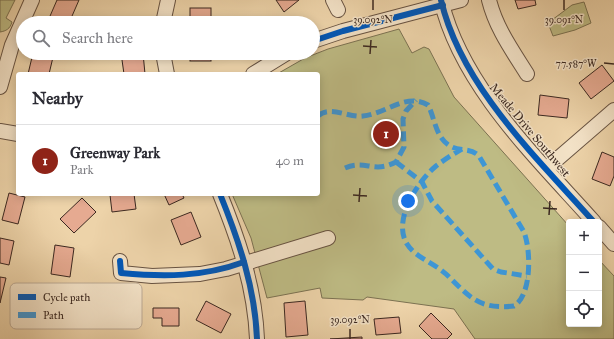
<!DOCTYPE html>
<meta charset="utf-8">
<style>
:root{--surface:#fff;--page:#f7f7f7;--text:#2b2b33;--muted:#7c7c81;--line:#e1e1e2;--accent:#8f2418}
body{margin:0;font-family:"IM FELL Great Primer",serif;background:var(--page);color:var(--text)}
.controls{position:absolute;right:12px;bottom:12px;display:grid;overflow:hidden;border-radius:4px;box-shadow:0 2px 10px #0003}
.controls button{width:36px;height:36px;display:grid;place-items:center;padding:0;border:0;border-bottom:1px solid var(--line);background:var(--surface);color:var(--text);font:20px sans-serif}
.you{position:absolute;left:408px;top:201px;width:14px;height:14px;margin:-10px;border:3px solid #fff;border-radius:50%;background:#1a73e8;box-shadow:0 0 0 6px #1a73e833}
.badge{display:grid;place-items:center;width:26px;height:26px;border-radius:50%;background:var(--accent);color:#fff;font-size:13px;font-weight:700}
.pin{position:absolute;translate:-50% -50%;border:2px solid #fff;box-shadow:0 1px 4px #0006}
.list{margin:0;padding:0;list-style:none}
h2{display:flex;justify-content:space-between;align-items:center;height:52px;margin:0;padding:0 16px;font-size:17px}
h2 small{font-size:13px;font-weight:400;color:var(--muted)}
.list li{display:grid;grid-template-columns:26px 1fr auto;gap:12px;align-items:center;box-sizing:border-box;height:72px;padding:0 16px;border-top:1px solid var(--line)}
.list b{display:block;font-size:15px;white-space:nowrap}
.list p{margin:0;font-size:13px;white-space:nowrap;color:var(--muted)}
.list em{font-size:13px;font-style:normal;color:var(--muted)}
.icon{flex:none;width:22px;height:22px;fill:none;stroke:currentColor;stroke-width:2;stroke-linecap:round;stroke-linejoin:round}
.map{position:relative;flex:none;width:614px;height:339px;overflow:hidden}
.search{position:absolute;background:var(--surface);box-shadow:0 2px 10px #0003;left:16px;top:16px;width:304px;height:44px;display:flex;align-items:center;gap:10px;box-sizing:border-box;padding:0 14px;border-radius:22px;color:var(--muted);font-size:15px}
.panel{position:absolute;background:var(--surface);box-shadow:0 2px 10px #0003;left:16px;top:72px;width:304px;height:124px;border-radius:4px}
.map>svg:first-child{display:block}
</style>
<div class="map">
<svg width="614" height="339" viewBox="0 0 614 339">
<rect width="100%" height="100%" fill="#edd3a9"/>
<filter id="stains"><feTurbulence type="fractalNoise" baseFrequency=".005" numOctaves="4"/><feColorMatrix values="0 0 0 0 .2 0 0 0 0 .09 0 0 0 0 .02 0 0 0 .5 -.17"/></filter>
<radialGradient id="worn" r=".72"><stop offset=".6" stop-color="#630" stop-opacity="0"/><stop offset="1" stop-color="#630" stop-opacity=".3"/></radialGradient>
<!-- green -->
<g fill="#bebb84" stroke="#7c7252">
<path d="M0,0H15L6,18L12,22C10,29 6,31 0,32Z"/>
<path d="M584,2L591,23L575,30L553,36L548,23L572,5Z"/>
<path d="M399,29L412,53L424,47L429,49L454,97L569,226V324H599V260L614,276V339H475L454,309L367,297L363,300L322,298L320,288L267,298L251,238L232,194H318V74H277L305,58L328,49Z"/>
</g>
<!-- building -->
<g fill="#e6aa91" stroke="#3b2820">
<path d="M57,0H79L69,23H47Z"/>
<path d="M276,0H299L284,12Z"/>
<path d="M515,0H535L536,5L518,9Z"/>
<rect x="190" y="8" width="21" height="15"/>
<path d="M138,19L139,23H117V21Z"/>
<path d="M33,53H54L49,74H28Z"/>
<path d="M121,53H143L145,74H124Z"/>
<rect x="190" y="53" width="21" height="8"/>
<path d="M602,65L614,81L591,99L579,83Z"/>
<path d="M540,95L569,99L567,118L538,115Z"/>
<path d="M602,152L614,157V176L610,186L592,179Z"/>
<path d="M9,193L25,197L18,224L2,220Z"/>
<path d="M120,194H134L136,209L112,212L110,195Z"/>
<path d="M164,194H182L184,198L169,205Z"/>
<path d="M82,198L96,212L74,233L60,219Z"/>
<path d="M191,212L201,237L181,245L171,220Z"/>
<path d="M0,238L14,241L9,265L0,263Z"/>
<path d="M55,245L74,248L70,277L51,274Z"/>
<path d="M0,277L6,278L0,303Z"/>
<path d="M206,301L231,314L221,333L196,320Z"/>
<path d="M305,301L308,335L286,337L284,303Z"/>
<path d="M153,308H179V326H162V318H153Z"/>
<path d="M431,313L452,334L447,339H432L419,326Z"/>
<path d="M399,317L401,333L376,335L374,319Z"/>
<path d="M362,337V339H330Z"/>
</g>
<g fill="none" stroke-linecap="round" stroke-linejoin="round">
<!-- minor casing -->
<g stroke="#685342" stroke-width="16">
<g id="minor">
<path d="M333,0L338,10"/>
<path d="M441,0C461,86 537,158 594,222"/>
<path d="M489,0C496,28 512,50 527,74"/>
<path d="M163,23L168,0"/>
<path d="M313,41L343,31L461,0"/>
<path d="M163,53L167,74"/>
<path d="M253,74L287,53"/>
<path d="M0,87L12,45L32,0"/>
<path d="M0,131L18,134"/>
<path d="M547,168L614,110"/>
<path d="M220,194C239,241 255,288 257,339"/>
<path d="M599,227L614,244"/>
<path d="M120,261L121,273L152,276L200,274L226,269L328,238"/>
</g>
</g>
<!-- minor -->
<use href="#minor" stroke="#f3e2c7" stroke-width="14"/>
<!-- quiet -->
<g stroke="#3e96d5" stroke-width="5" stroke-dasharray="10 5" stroke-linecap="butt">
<path d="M318,116C330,105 349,118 363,116C386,114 406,92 428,105C435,118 435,137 450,146C460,152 470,147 479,156L524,232C531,250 532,295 514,306C478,310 469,296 446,274C434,263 415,257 407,244C392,220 418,181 436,166C444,160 453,154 462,149"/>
<path d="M396,162L422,182L432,201L493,269L501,272L527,276"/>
<path d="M345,168C366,159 373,174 396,162L404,147L403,119L406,111L416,100"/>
</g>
<!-- cycleway casing -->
<g stroke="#f3e2c7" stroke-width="8">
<g id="cycleway">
<path d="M441,0C461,86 537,158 594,222"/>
<path d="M313,41L343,31L443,5"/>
<path d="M220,194C239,241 255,288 257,339"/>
<path d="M120,261L121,273C164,277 203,277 244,262"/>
</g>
</g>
<!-- cycleway -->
<use href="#cycleway" stroke="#0057b8" stroke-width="6"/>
</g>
<!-- ticks -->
<path fill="none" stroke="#3b2820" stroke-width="1.5" d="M373,10V0M564,10V0M363,46L377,47M370,54L371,40M604,63L614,64M353,195L367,196M359,202L360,188M543,208L557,209M549,215L550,201M350,339V329"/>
<g text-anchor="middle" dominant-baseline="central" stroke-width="3" stroke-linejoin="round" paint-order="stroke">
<!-- street labels -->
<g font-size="12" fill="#3b2820" stroke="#f3e2c7">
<text transform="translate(530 130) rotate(50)">Meade Drive Southwest</text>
</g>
</g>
<!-- legend -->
<rect x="10" y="283" width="132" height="46" rx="6" fill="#f3e2c7" stroke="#bcaa95" stroke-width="1"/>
<rect x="18" y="294" width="18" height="6" fill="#0057b8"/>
<rect x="18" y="312" width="18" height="6" fill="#3e96d5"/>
<g font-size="11" fill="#3b2820">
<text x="43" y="301">Cycle path</text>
<text x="43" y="319">Path</text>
</g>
<g font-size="10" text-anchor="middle" fill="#3b2820" stroke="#f3e2c7" stroke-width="3" stroke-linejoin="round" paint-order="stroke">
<text x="373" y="23">39.092°N</text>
<text x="564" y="23">39.091°N</text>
<text x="576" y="67">77.587°W</text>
<text x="350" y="323">39.092°N</text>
</g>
<rect width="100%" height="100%" filter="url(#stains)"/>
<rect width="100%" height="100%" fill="url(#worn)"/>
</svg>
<div class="controls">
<button>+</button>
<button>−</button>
<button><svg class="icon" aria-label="locate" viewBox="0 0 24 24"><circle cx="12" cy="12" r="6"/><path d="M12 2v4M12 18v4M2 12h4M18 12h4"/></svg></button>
</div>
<div class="you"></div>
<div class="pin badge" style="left:386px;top:134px">1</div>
<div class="search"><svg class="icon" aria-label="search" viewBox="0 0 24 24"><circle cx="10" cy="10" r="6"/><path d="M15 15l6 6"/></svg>Search here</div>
<section class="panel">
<h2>Nearby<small></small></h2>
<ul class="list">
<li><span class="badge">1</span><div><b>Greenway Park</b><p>Park</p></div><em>40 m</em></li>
</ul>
</section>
</div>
